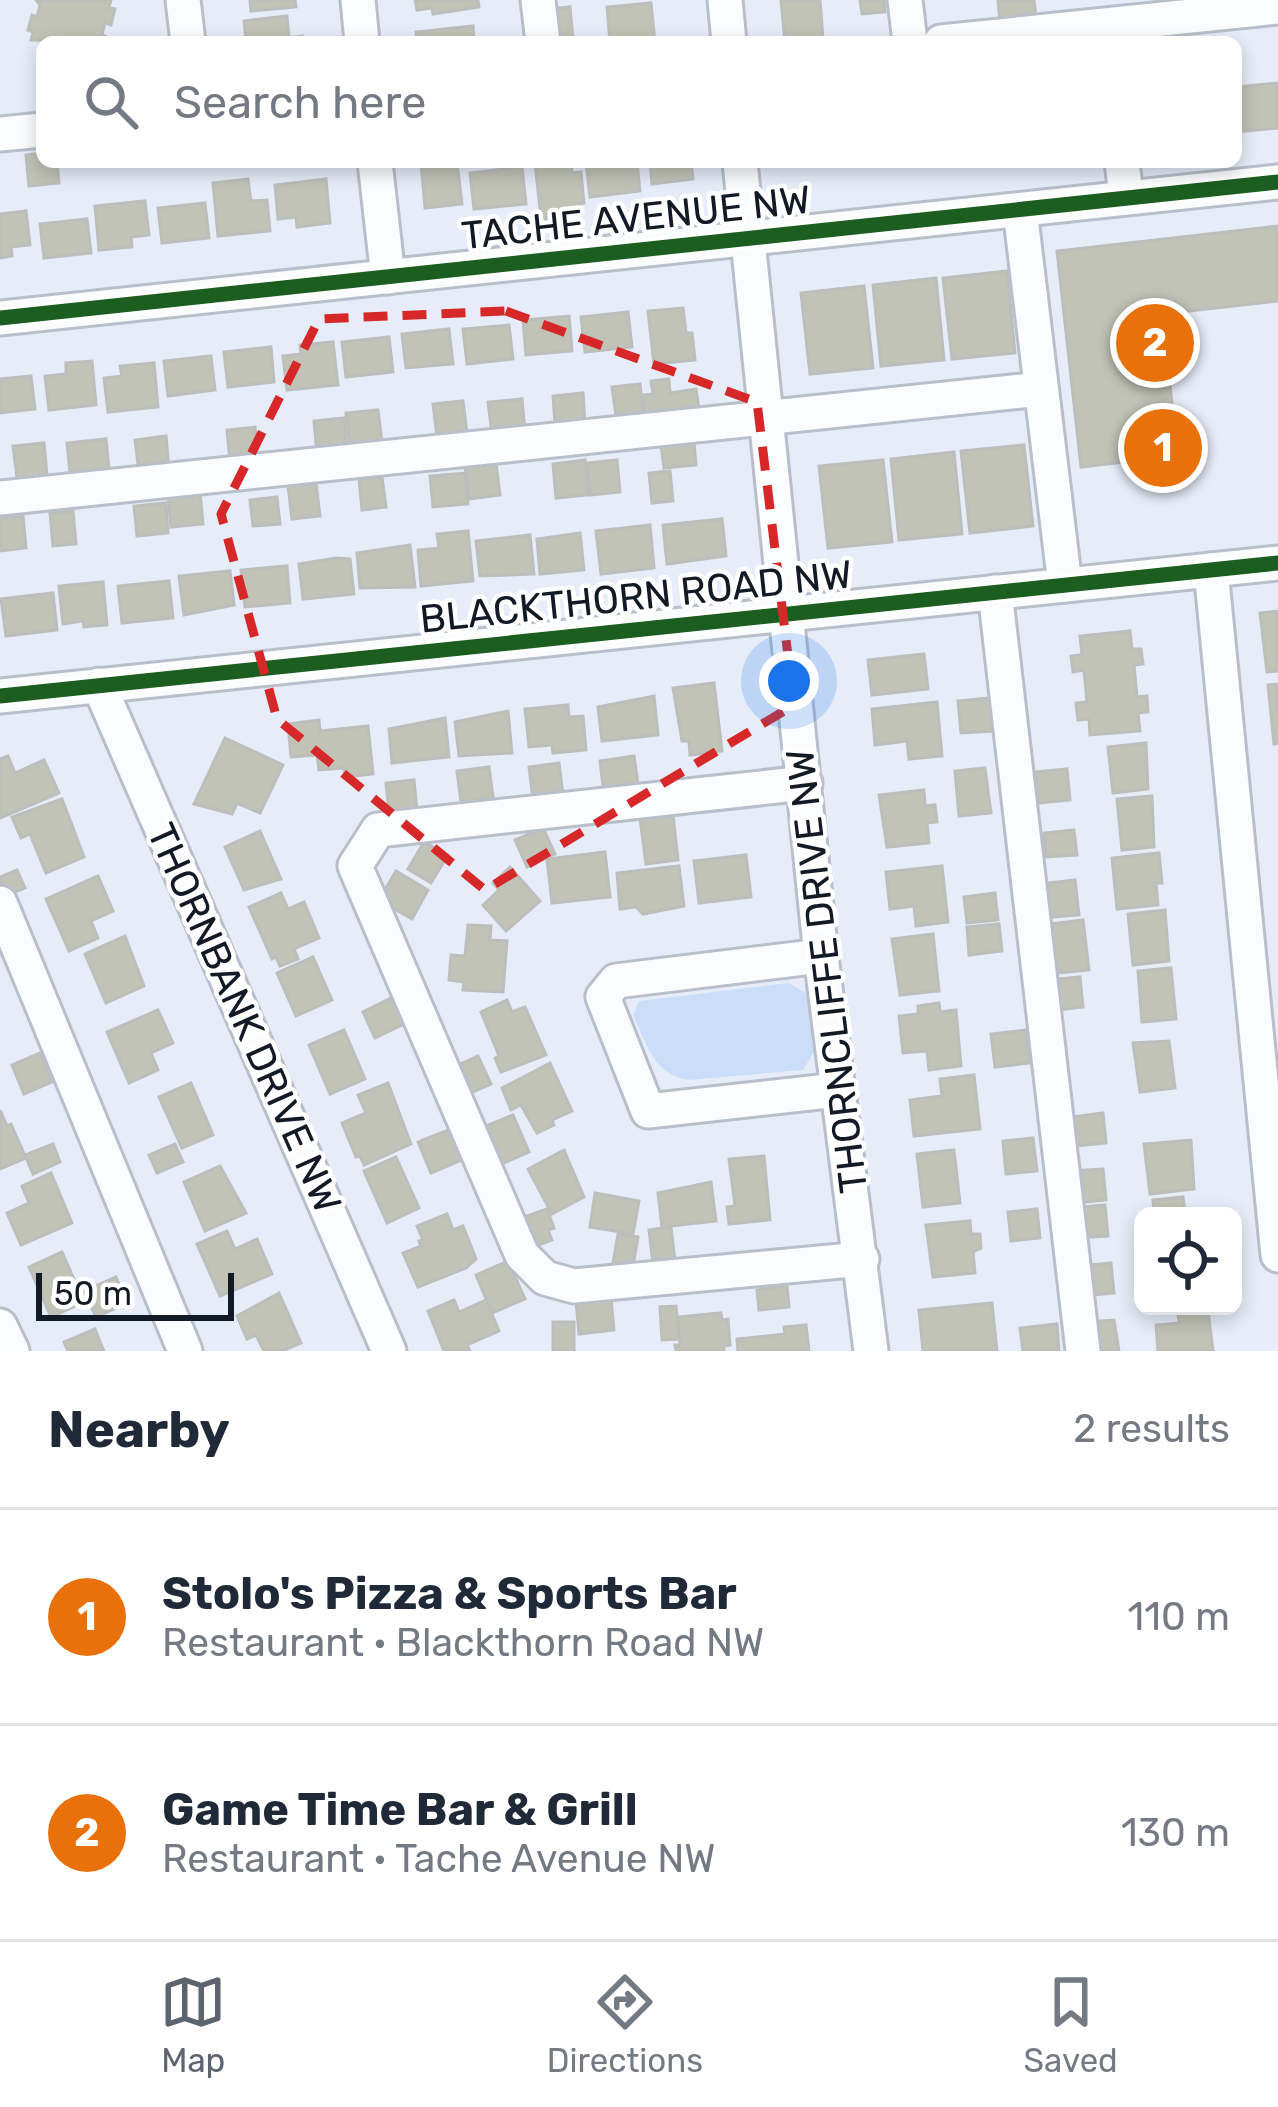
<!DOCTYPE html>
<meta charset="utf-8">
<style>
:root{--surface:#fff;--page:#f6f6f7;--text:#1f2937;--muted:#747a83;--line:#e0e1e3;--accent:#5c646f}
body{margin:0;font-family:Rubik,sans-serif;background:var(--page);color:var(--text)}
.controls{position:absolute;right:36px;bottom:36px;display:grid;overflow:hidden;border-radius:18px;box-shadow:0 6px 18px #0003}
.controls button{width:108px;height:108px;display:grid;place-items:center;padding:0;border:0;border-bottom:3px solid var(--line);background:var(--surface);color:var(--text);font:60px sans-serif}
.scale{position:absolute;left:36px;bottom:30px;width:198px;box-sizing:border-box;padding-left:12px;border:6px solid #121a25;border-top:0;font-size:33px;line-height:42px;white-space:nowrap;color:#121a25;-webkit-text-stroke:9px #fff;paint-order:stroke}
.you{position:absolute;left:789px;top:681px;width:42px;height:42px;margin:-30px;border:9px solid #fff;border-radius:50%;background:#1a73e8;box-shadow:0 0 0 18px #1a73e833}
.badge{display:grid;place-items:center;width:78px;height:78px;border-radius:50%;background:var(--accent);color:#fff;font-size:39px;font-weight:700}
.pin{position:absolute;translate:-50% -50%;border:6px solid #fff;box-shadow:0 3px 12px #0006}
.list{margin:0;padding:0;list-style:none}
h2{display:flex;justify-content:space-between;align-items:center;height:156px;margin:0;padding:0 48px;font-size:51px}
h2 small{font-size:39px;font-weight:400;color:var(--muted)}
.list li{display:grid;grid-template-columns:78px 1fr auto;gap:36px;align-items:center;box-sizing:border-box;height:216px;padding:0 48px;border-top:3px solid var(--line)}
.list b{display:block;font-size:45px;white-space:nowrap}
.list p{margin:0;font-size:39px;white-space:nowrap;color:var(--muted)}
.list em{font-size:39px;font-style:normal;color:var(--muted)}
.icon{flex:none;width:66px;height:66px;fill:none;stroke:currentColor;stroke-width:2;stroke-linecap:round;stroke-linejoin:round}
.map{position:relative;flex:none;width:1278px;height:1351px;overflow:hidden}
.search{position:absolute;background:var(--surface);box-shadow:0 6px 18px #0003;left:36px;right:36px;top:36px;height:132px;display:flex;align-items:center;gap:30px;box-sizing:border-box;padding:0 42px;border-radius:18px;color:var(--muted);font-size:45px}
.sheet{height:588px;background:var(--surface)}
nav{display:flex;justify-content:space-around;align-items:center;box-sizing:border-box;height:168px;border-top:3px solid var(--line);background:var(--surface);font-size:33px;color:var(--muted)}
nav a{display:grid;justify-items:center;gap:6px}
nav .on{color:var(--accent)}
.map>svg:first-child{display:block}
</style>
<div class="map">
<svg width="1278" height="1351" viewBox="0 0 1278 1351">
<rect width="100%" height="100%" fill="#e6edf8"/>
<!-- green -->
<path fill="#cbdef9" d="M789,983L807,994L814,1052L803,1070L689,1080C653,1075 647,1044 633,1015L639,1001Z"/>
<!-- building -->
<g fill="#c2c3b7" stroke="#bcbebc" stroke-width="3">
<path d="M36,0H111L109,8L115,9L111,25L105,23L102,35L107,37L106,42L31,40L33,32L28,30L32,15L37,17L40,5Z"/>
<path d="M250,0H295L296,7L251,11Z"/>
<path d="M415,0H478L479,7L433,14L432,8L417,10Z"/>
<path d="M781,0H820L823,39L785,42Z"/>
<path d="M860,0H884L885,12L862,14Z"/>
<path d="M998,0H1034L1036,17L1000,21Z"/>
<path d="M651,3L655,42H610L607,7Z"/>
<path d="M570,7L573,39L551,41L548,9Z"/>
<path d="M287,16L289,38L302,36L303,42H246L244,21Z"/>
<path d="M473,26L474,42H417L416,32Z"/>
<path d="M1278,83V128L1236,132V87Z"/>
<path d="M42,153V162H57L59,183L29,186L26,155Z"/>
<path d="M421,162H457L462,204L425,208Z"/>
<path d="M535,162H571L572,173L581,172L584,203L576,205L577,215L541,219Z"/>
<path d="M586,162H637L640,191L590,197Z"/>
<path d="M650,162H691L693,179L652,184Z"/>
<path d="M522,167L526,204L474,209L470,173Z"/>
<path d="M248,179L251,201L267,200L270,231L218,236L213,183Z"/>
<path d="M326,179L330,223L297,227L296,217L278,219L275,185Z"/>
<path d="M145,201L149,235L131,237L132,247L99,250L95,206Z"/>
<path d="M205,203L209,238L162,243L158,208Z"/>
<path d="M26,211L30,245L11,247L12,256L0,258V214Z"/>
<path d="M87,219L91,253L44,258L40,224Z"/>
<path d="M1278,226V301L1162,314L1178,456L1081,467L1057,251Z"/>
<path d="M1007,271L1015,353L952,359L943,278Z"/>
<path d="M936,278L944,360L881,366L873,285Z"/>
<path d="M864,286L873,368L810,374L801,293Z"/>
<path d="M683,308L686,333H692L695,360L654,364L648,311Z"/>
<path d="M628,312L632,347L585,352L581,317Z"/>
<path d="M569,316L572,351L526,355L523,320Z"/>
<path d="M509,325L513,359L467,364L463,329Z"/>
<path d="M449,329L453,364L406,368L402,334Z"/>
<path d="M389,337L393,372L346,377L342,342Z"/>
<path d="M333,342L338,385L287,390L283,356L301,354L300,345Z"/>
<path d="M271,347L274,382L228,387L224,352Z"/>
<path d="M211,356L215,390L168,396L164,361Z"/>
<path d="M92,361L96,405L49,410L45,376L66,374V363Z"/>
<path d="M154,363L158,407L108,412L104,378L122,376L120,366Z"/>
<path d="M31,376L35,409L0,413V379Z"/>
<path d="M669,379L670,393L696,389L700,415L646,421L643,395L653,394L651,381Z"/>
<path d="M640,384L643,413L616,416L612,387Z"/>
<path d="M583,393L585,423L555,425L553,396Z"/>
<path d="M522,399L525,431L492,434L488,402Z"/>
<path d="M463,401L467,433L437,437L433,404Z"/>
<path d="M378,410L382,442L350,447L346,413Z"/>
<path d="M344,418L347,451L317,454L314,421Z"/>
<path d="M255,427L258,460L230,462L227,430Z"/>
<path d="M166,436L169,469L139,472L135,440Z"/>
<path d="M106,439L109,469L70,473L67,443Z"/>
<path d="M694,442L696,465L664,468L661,445Z"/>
<path d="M44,443L47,475L17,478L13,446Z"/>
<path d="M1024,445L1033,526L970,533L961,451Z"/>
<path d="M954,452L962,534L899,540L891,459Z"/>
<path d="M585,460L588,495L556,498L553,464Z"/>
<path d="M617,460L620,492L590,495L587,463Z"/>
<path d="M883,460L892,542L828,548L819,466Z"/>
<path d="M496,463L500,495L469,499L465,466Z"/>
<path d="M670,471L673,501L652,503L649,473Z"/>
<path d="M465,473L468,504L433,507L430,476Z"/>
<path d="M382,477L386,507L362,510L359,479Z"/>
<path d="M316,483L320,516L292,519L288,486Z"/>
<path d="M200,492L203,524L171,527L168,496Z"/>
<path d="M277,497L280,524L253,526L250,500Z"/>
<path d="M166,503L168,533L137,536L134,506Z"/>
<path d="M73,511L76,544L53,546L50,513Z"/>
<path d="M23,516L26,548L0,551V518Z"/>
<path d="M722,519L726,556L667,564L663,525Z"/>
<path d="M650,525L654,568L601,574L596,531Z"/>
<path d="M468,531L473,581L421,586L418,550L439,548L437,534Z"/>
<path d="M580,533L584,570L540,574L537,539Z"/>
<path d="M530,535L534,574L480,576L476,541Z"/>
<path d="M410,545L415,587L360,588L357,553Z"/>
<path d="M336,558L350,559L354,594L303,599L299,564Z"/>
<path d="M287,566L290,603L245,607L241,570Z"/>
<path d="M230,571L234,605L184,615L179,576Z"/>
<path d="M169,581L173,618L122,623L118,586Z"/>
<path d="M103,582L107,625L84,627L83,621L63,624L59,586Z"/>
<path d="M53,593L57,630L6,636L1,599Z"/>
<path d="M1278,611V671L1267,672L1260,613Z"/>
<path d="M1130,631L1132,649H1141L1143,664L1134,665L1137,697L1147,696L1148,712L1138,713L1140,731L1090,735L1089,719L1078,720L1076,703L1087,702L1084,670L1073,672L1071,656L1082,655L1080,636Z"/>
<path d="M924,654L928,689L872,695L868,660Z"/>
<path d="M714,683L722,751L690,755L689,741H682L673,688Z"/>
<path d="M1278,684V743L1274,744L1268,685Z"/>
<path d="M654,696L658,735L602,741L598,707Z"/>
<path d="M990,698L993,731L961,733L958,701Z"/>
<path d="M937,702L942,756L909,759L907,741L875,745L872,709Z"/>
<path d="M568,705L569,717L583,716L586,750L553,753L552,745L529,747L525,709Z"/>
<path d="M508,711L512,753L459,756L455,722Z"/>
<path d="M445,718L449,757L392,763L389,729Z"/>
<path d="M319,720L320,731L368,726L373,774L345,777L344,768L319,770L317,755L291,757L288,724Z"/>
<path d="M225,738L283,765L260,813L237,803L232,814L194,804Z"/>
<path d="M1146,743L1148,789L1113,793L1108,747Z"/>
<path d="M8,756L15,773L44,760L59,793L0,818V759Z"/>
<path d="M634,756L639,791L604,794L600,761Z"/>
<path d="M559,763L563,795L533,799L529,767Z"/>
<path d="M489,767L493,797L461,802L457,771Z"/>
<path d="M985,768L991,813L959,816L955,771Z"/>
<path d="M1067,769L1070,800L1038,803L1035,772Z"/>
<path d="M414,780L417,810L389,813L386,783Z"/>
<path d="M924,790L925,806L935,805L937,822L927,823L929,843L887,847L879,795Z"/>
<path d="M1152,796L1154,847L1122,850L1117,799Z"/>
<path d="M62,799L84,857L46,873L30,834L21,838L12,817Z"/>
<path d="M673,815L678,860L646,864L640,818Z"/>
<path d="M543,828L555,854L527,867L515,840Z"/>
<path d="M1074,830L1077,855L1046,857L1044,833Z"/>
<path d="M260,831L281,879L244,890L225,847Z"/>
<path d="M424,842L448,855L431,883L408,869Z"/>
<path d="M605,852L610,897L552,903L547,859Z"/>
<path d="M1159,853L1162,883H1156L1158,905L1117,909L1112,858Z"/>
<path d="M746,855L751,897L699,903L694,861Z"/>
<path d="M679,866L684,906L643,914L636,907L620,909L617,873Z"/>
<path d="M942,866L948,922L916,926L914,906L890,909L886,872Z"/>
<path d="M510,867L540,901L506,931L483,905L499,890L493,883Z"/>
<path d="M17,870L25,888L2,897L0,877Z"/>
<path d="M396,871L428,890L412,919L379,900Z"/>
<path d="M98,876L113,911L91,921L98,938L69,951L46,899Z"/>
<path d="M1075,880L1079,915L1043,918L1040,884Z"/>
<path d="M281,893L288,909L304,902L319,938L294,949L298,959L280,966L276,957L272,959L249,907Z"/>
<path d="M995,893L998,920L967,923L964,897Z"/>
<path d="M1165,910L1169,961L1133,965L1128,914Z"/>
<path d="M1083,920L1089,970L1057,973L1050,924Z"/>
<path d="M999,924L1002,951L969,955L967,927Z"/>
<path d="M468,925L491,926L490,940L507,941L503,992L463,990L464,982L449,980L451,955L465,956Z"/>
<path d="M933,934L939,991L900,995L892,939Z"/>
<path d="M125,936L144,986L106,1003L85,954Z"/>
<path d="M313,957L332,1000L296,1016L277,973Z"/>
<path d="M1171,968L1176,1019L1142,1022L1138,971Z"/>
<path d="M1080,977L1083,1007L1051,1011L1048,980Z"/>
<path d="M391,998L404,1024L375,1038L363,1012Z"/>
<path d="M507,1000L512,1012L525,1007L546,1055L501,1072L495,1058L499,1056L481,1012Z"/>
<path d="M939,1003L940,1012L956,1010L961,1066L929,1070L927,1051L903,1053L899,1016L918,1014V1006Z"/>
<path d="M158,1010L173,1043L151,1053L158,1070L129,1083L107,1032Z"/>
<path d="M344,1030L365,1079L330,1094L309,1045Z"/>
<path d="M1026,1030L1030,1063L995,1067L991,1034Z"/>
<path d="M1169,1041L1175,1088L1140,1092L1133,1043Z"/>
<path d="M40,1053L52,1082L24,1094L12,1065Z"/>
<path d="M478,1056L491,1084L466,1095L454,1067Z"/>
<path d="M550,1063L572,1111L552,1120L554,1125L537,1133L521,1105L511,1110L502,1088Z"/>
<path d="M974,1075L980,1129L914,1136L910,1100L942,1096L940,1079Z"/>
<path d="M191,1083L213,1135L182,1148L159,1097Z"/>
<path d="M388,1083L411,1144L364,1165L360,1156L356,1157L342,1123L366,1113L358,1095Z"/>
<path d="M0,1110L7,1126L11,1124L26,1158L0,1169Z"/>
<path d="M1103,1113L1106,1143L1075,1146L1072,1117Z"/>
<path d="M513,1115L529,1152L497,1166L481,1128Z"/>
<path d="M451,1129L464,1159L431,1173L418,1142Z"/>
<path d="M1033,1138L1037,1171L1006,1174L1003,1141Z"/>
<path d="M1191,1140L1194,1189L1150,1194L1144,1144Z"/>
<path d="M53,1144L60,1162L33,1174L25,1155Z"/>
<path d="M175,1144L183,1162L157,1173L149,1155Z"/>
<path d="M564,1150L584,1197L552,1214L528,1169Z"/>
<path d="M954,1150L960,1203L923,1207L917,1154Z"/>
<path d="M764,1156L770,1220L729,1224L727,1207L735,1206L729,1159Z"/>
<path d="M396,1157L419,1208L387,1223L364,1171Z"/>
<path d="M220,1166L246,1213L205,1231L184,1182Z"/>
<path d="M1103,1169L1106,1200L1075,1203L1072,1171Z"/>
<path d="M51,1173L72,1223L21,1245L7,1213L29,1203L22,1186Z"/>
<path d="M711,1182L716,1221L662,1227L658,1193Z"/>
<path d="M595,1193L639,1201L633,1234L590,1227Z"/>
<path d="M1183,1197L1185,1213L1198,1212V1216H1147L1154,1213L1153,1200Z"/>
<path d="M1105,1205L1108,1236L1076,1238L1073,1208Z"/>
<path d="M547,1209L554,1228L548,1230L552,1240L531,1248L519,1219Z"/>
<path d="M1037,1209L1040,1238L1011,1241L1008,1212Z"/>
<path d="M447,1214L453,1230L463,1226L476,1259L466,1268L418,1287L403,1253L421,1246L419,1241L423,1240L417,1226Z"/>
<path d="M970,1221L971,1234H980L981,1248L973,1252L975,1273L933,1277L926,1225Z"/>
<path d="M671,1227L675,1261L653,1263L649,1230Z"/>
<path d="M227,1231L235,1249L257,1239L272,1274L220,1296L197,1244Z"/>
<path d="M618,1234L638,1237L633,1266L613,1263Z"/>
<path d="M62,1252L84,1302L51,1317L29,1267Z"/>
<path d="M508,1261L525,1299L492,1313L476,1275Z"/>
<path d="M1111,1263L1114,1293L1082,1296L1079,1266Z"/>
<path d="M116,1277L127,1303L96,1317L84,1291Z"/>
<path d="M787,1286L789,1307L759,1310L757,1290Z"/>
<path d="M279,1293L301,1343L282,1351H264L256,1335L247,1339L237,1316Z"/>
<path d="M611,1298L614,1330L579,1334L576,1301Z"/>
<path d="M454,1300L459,1312L486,1300L499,1331L467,1345L470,1351H444L428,1311Z"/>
<path d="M992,1303L997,1351H923L919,1310Z"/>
<path d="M676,1306L679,1339L662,1340L660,1307Z"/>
<path d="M1208,1310L1213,1351H1158L1156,1325L1179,1323L1178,1314Z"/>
<path d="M721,1313L722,1320L728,1319L730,1345L724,1346V1351H676L675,1345H680L678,1317Z"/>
<path d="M1114,1320L1119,1351H1088L1087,1322Z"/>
<rect x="553" y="1322" width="21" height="29"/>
<path d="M1057,1324L1059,1351H1023L1020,1328Z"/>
<path d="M806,1325L809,1351H738L737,1339L785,1334L784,1327Z"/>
<path d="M95,1329L104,1351H68L64,1342Z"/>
</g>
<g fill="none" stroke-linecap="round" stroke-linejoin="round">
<!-- minor casing -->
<g stroke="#b8bfca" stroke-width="39">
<g id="minor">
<path d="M183,0L188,42"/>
<path d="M358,0L362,42"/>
<path d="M538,0L543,42"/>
<path d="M725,0L729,42"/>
<path d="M905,0L910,42"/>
<path d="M941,42L1278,7"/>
<path d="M0,134L42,130"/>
<path d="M375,162L388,277"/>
<path d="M740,162L821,956L871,1351"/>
<path d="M1122,162L1126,196"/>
<path d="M1020,210L1065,585"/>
<path d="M0,318L1278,182"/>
<path d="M0,498L1041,389"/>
<path d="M1211,570L1278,1255"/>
<path d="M995,592L1083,1351"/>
<path d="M99,685L389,1351"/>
<path d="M0,696L1278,563"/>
<path d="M805,783L378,830L355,866L522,1255L545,1278L574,1286L862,1259"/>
<path d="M0,903L185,1351"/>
<path d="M821,956L616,981L603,997L648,1111L837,1090"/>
<path d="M0,1326L12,1351"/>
</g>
</g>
<!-- minor -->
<use href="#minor" stroke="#fbfcfe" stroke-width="33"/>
<!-- cycleway casing -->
<g stroke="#fff" stroke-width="22">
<g id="cycleway">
<path d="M0,318L1278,182"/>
<path d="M0,696L1278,563"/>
</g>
</g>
<!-- cycleway -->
<use href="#cycleway" stroke="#1b5e20" stroke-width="15"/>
</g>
<!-- marked area -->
<path fill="none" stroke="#d62828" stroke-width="9" stroke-dasharray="24 15" stroke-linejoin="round" d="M506,311L757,402L794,705L485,890L277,719L221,514L319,319Z"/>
<g text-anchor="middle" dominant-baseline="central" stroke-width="9" stroke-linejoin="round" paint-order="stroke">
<!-- street labels -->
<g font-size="39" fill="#121a25" stroke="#fff">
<text transform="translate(636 218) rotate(-6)">TACHE AVENUE NW</text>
<text transform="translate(636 597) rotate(-6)">BLACKTHORN ROAD NW</text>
<text transform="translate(827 971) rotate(-97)">THORNCLIFFE DRIVE NW</text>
<text transform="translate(244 1018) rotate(66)">THORNBANK DRIVE NW</text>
</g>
</g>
</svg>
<div class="controls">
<button><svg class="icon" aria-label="locate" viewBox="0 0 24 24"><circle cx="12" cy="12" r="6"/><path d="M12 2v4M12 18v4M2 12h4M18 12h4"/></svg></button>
</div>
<div class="scale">50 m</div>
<div class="you"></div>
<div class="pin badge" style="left:1163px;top:448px;background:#e8710a">1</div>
<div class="pin badge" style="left:1155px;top:343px;background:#e8710a">2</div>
<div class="search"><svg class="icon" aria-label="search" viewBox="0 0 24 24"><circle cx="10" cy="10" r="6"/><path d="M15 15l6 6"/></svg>Search here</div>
</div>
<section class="sheet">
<h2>Nearby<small>2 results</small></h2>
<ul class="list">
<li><span class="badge" style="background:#e8710a">1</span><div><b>Stolo's Pizza &amp; Sports Bar</b><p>Restaurant · Blackthorn Road NW</p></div><em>110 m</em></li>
<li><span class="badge" style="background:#e8710a">2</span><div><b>Game Time Bar &amp; Grill</b><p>Restaurant · Tache Avenue NW</p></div><em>130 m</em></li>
</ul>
</section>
<nav>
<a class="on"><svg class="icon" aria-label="map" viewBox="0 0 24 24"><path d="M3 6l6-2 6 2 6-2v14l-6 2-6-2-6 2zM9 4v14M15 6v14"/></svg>Map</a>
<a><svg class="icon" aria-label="directions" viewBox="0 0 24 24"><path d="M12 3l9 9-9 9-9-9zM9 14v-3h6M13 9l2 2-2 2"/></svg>Directions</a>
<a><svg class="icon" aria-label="saved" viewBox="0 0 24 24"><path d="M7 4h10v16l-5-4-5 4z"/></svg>Saved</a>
</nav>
